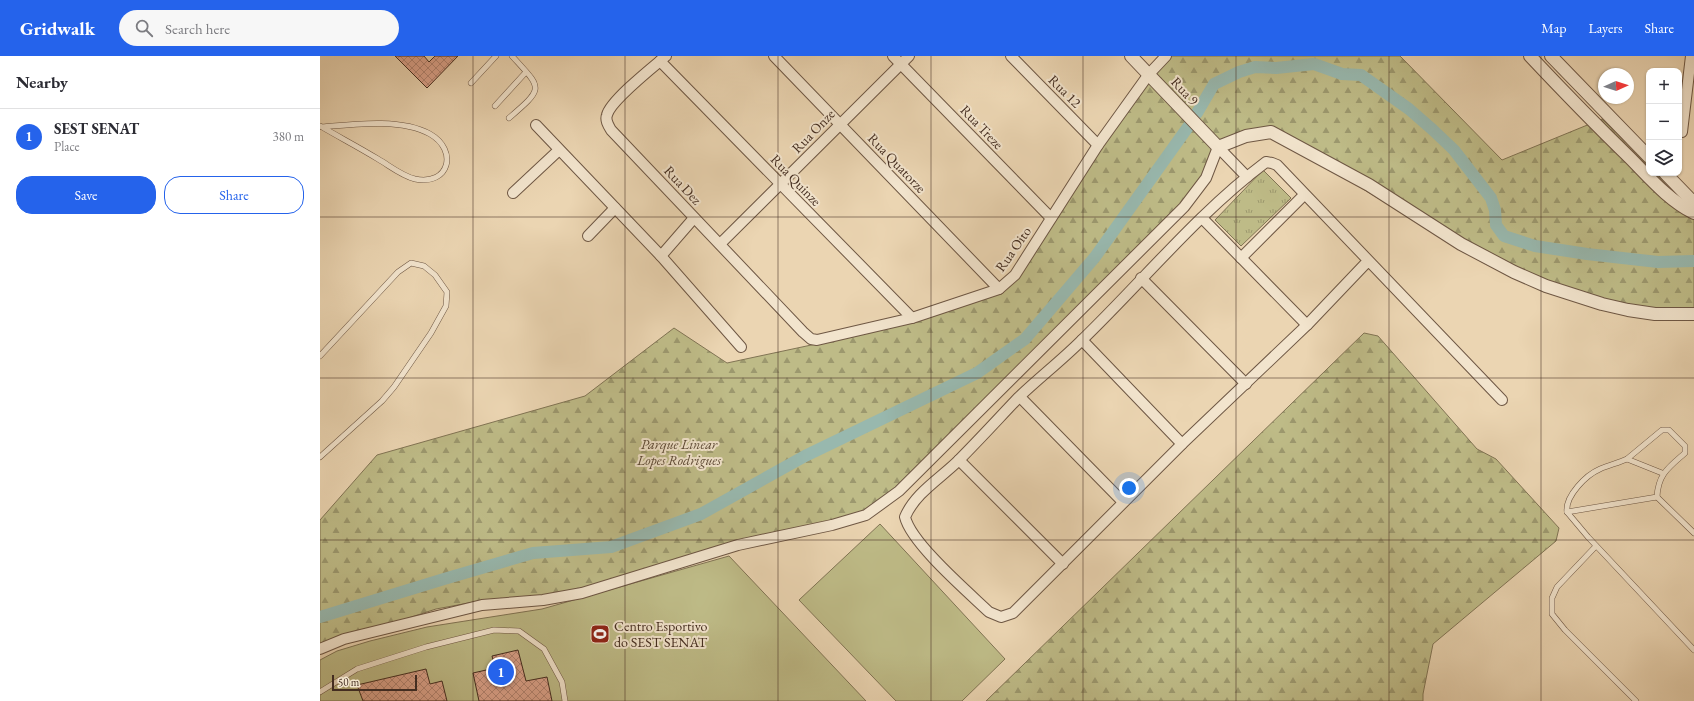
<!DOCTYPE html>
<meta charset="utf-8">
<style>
:root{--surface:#fff;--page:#f7f7f7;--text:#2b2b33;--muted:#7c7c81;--line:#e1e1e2;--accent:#2563eb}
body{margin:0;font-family:"EB Garamond",serif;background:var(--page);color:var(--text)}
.controls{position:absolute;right:12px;top:12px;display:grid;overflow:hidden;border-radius:8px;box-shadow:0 1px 3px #0004}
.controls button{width:36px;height:36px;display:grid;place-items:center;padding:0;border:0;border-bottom:1px solid var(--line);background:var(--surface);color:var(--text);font:20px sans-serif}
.compass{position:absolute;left:1278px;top:12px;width:36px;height:36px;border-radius:50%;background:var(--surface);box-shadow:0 1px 3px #0004;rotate:87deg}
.scale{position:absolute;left:12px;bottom:10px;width:85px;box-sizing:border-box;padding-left:4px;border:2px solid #442d20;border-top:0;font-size:11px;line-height:14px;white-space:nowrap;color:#442d20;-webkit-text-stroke:3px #f2e4cd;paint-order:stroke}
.you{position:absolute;left:809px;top:432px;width:14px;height:14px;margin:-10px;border:3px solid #fff;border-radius:50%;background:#1a73e8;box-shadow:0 0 0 6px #1a73e833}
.badge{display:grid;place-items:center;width:26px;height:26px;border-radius:50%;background:var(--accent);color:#fff;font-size:13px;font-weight:700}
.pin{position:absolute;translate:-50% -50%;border:2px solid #fff;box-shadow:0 1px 4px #0006}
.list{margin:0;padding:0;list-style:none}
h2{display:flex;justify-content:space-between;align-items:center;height:52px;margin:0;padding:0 16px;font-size:17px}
h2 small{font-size:13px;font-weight:400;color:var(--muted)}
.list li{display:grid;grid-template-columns:26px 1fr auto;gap:12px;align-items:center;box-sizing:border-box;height:56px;padding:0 16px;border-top:1px solid var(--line)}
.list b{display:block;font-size:15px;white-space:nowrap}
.list p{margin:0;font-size:13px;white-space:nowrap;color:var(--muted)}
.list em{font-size:13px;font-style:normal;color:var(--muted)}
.actions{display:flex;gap:8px;padding:12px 16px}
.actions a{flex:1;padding:9px 0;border:1px solid var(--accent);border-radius:16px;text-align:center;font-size:14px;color:var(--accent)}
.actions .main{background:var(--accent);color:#fff}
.icon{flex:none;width:22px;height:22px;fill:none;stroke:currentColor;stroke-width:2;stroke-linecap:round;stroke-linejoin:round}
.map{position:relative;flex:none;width:1374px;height:645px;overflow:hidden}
header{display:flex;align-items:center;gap:24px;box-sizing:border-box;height:56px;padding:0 20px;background:var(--accent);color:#fff}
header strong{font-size:19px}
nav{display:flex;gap:22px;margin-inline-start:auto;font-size:14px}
.search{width:280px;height:36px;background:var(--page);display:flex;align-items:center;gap:10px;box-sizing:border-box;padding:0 14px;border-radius:22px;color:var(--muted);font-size:15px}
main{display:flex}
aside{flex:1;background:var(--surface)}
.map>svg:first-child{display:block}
</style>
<header>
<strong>Gridwalk</strong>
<div class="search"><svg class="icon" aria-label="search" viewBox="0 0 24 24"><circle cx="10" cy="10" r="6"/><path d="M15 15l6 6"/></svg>Search here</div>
<nav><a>Map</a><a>Layers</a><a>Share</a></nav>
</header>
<main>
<aside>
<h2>Nearby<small></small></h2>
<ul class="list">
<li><span class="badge">1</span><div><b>SEST SENAT</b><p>Place</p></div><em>380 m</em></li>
</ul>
<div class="actions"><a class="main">Save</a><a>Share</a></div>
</aside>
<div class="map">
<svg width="1374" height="645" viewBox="0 0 1374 645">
<defs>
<pattern id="forest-firs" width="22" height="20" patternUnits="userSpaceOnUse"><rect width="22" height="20" fill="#bebb87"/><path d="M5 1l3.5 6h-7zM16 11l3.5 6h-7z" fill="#9c986e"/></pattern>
<pattern id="park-tufts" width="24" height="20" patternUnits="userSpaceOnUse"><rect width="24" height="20" fill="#bebb87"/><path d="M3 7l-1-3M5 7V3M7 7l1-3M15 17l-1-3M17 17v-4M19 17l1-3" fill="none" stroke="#9c986e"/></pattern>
<pattern id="building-cross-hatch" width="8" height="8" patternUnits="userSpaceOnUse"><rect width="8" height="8" fill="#dca38c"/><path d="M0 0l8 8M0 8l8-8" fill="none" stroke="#b48572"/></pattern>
</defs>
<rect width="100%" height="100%" fill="#ebd5b2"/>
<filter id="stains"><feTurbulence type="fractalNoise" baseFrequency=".005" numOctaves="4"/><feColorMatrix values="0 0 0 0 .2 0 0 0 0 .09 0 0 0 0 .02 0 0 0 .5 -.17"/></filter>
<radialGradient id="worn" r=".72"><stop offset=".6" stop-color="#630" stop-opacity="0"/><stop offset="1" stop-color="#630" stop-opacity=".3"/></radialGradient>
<!-- forest -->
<g fill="url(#forest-firs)" stroke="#817454">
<path d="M842,0H1080L1182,104L1282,63L1329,111V117H1335L1374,157V260L1283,254L1138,191L953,78L898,92L888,122L578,435L544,458L416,488L257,536L154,546L116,553L24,583L0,593V464L57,399L265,340L354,272L407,307L496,288L679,235Z"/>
<path d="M1044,277L1058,280L1157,393L1176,403L1239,472L1236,485L1113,588L1103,638V645H666Z"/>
</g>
<!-- park -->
<path fill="url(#park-tufts)" stroke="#817454" d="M943,114L971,142L921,190L895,164Z"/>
<!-- pitch -->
<g fill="#bebb87" stroke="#817454">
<path d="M560,468L685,603L642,645H576L479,544Z"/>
<path d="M409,500L546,645H0V604L17,595L50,585L107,571L222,553Z"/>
</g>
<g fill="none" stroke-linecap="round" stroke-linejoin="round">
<!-- canal -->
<g stroke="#98b8ae" stroke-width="12">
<path d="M877,57L894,28L919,16L935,11L956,12L994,8L1022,18L1041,19L1089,53L1113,74L1134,94L1171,142L1175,154L1176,169L1184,180L1215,190L1267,198L1338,206L1374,205"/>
<path d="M0,561L124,523L213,497L291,491L381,458L485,400L657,317L705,283L775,201L868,71"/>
</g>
</g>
<!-- building -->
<g fill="url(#building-cross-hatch)" stroke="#442d20">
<path d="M75,0H104L109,6L115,0H138L107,32Z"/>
<path d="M198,594L206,625L227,621L232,645H159L153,617L175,612L172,600Z"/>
<path d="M106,613L110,628L122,625L127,645H43L37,629Z"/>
</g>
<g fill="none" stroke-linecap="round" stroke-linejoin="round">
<!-- service casing -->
<g stroke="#6e5744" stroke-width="6">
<g id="service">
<path d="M151,27L176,0"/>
<path d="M175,50L206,16"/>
<path d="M189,62C225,31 222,33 192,0"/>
<path d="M0,70L2,71C21,82 40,92 58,103C70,110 82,120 95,123C130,130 138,94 110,78C82,62 34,68 2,71"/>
<path d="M0,300L78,216L91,207L104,210L115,219L127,236L126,250L111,277L74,331L62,345L0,401"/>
<path d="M1307,403L1342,374H1349L1365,390V397C1349,411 1338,418 1337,441"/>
<path d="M1342,417L1307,403C1298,407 1289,409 1280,413C1266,419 1245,440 1247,456L1268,481L1374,594"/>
<path d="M1247,456L1337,441L1374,477"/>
<path d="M1276,490L1237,531L1232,542V558L1245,574L1316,645"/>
<path d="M0,636L37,613L106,591L174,574L199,575L224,593L242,626L245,645"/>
</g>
</g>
<!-- minor casing -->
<g stroke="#6e5744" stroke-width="12">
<g id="minor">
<path d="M346,0C333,11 290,45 287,59C285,64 288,69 291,74L483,276L491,283L497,284L592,262L679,233L695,219L778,89L829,18L846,0"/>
<path d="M454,0L679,233"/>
<path d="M573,0L731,162"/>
<path d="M691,0L778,89"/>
<path d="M340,5L592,262"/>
<path d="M216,69L341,200L421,291"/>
<path d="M1362,76L1371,0"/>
<path d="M193,137L239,94"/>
<path d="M882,162L987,269"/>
<path d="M268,180L295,152"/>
<path d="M400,188L589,0"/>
<path d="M341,200L374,162"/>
<path d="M921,202L984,139"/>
<path d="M1048,205L987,269L862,388L693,557L681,561L669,556C648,536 591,487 585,461C595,437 621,422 639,404C659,384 679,362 699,341C720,321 742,304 762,284C823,225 878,157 946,106L952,107L957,109L1182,344"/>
<path d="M821,222L926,328"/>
<path d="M762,284L862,388"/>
<path d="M700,341L803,446"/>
<path d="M639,404L743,508"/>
<path d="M0,593L24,583L162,549L223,544L262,537L418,489L512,469L546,459L579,435L864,151L886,122L898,91L927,121"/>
</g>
</g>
<!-- tertiary casing -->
<g stroke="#6e5744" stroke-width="14">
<g id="tertiary">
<path d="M811,0L898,91L926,80L951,76L1049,129L1141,188L1194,216L1226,230L1282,248L1308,254L1335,258H1374"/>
<path d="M1210,0C1242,34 1275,68 1309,101C1329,121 1348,144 1374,157"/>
<path d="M1231,0L1329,101"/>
<path d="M1345,117L1374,147"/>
</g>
</g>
<!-- service -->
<use href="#service" stroke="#f2e4cd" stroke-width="5"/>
<!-- minor -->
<use href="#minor" stroke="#f2e4cd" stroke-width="10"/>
<!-- tertiary -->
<use href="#tertiary" stroke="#f2e4cd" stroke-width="12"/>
</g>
<!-- grid -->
<path fill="none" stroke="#442d20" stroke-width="1" stroke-opacity="0.55" d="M153,0V645M305,0V645M458,0V645M611,0V645M763,0V645M916,0V645M1069,0V645M1221,0V645M0,161H1374M0,322H1374M0,484H1374"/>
<!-- icons -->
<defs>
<g id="stadium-square" transform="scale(1)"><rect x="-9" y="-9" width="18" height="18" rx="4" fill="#8f2418" stroke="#f2e4cd"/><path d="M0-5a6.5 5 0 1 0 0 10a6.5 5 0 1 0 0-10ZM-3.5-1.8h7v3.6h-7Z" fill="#fff"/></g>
</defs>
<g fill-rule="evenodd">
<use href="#stadium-square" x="280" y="578"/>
</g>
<g text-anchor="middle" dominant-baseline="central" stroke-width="4" stroke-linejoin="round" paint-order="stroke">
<!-- street labels -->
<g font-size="14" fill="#442d20" stroke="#f2e4cd">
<text transform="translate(745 35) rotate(45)">Rua 12</text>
<text transform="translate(865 35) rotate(47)">Rua 9</text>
<text transform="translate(662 71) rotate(46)">Rua Treze</text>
<text transform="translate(493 75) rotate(-46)">Rua Onze</text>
<text transform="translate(577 107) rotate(46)">Rua Quatorze</text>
<text transform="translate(476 124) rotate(46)">Rua Quinze</text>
<text transform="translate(363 129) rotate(47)">Rua Dez</text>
<text transform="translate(693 193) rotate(-55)">Rua Oito</text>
</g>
<!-- park labels -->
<g font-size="14" font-style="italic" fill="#5c4935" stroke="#f2e4cd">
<text x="359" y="388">Parque Linear<tspan x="359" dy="16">Lopes Rodrigues</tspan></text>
</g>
<!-- poi labels -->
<g font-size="14" fill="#442d20" stroke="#f2e4cd" text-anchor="start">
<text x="294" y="570">Centro Esportivo<tspan x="294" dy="16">do SEST SENAT</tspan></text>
</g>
</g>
<rect width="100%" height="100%" filter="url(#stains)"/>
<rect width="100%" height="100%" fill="url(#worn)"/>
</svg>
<div class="controls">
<button>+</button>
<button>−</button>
<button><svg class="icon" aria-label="layers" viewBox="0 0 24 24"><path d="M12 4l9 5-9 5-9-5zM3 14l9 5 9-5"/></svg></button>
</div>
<svg class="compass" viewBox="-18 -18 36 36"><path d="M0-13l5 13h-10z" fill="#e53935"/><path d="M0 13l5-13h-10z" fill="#7c7c81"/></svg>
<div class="scale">50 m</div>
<div class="you"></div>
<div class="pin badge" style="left:181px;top:616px">1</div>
</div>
</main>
